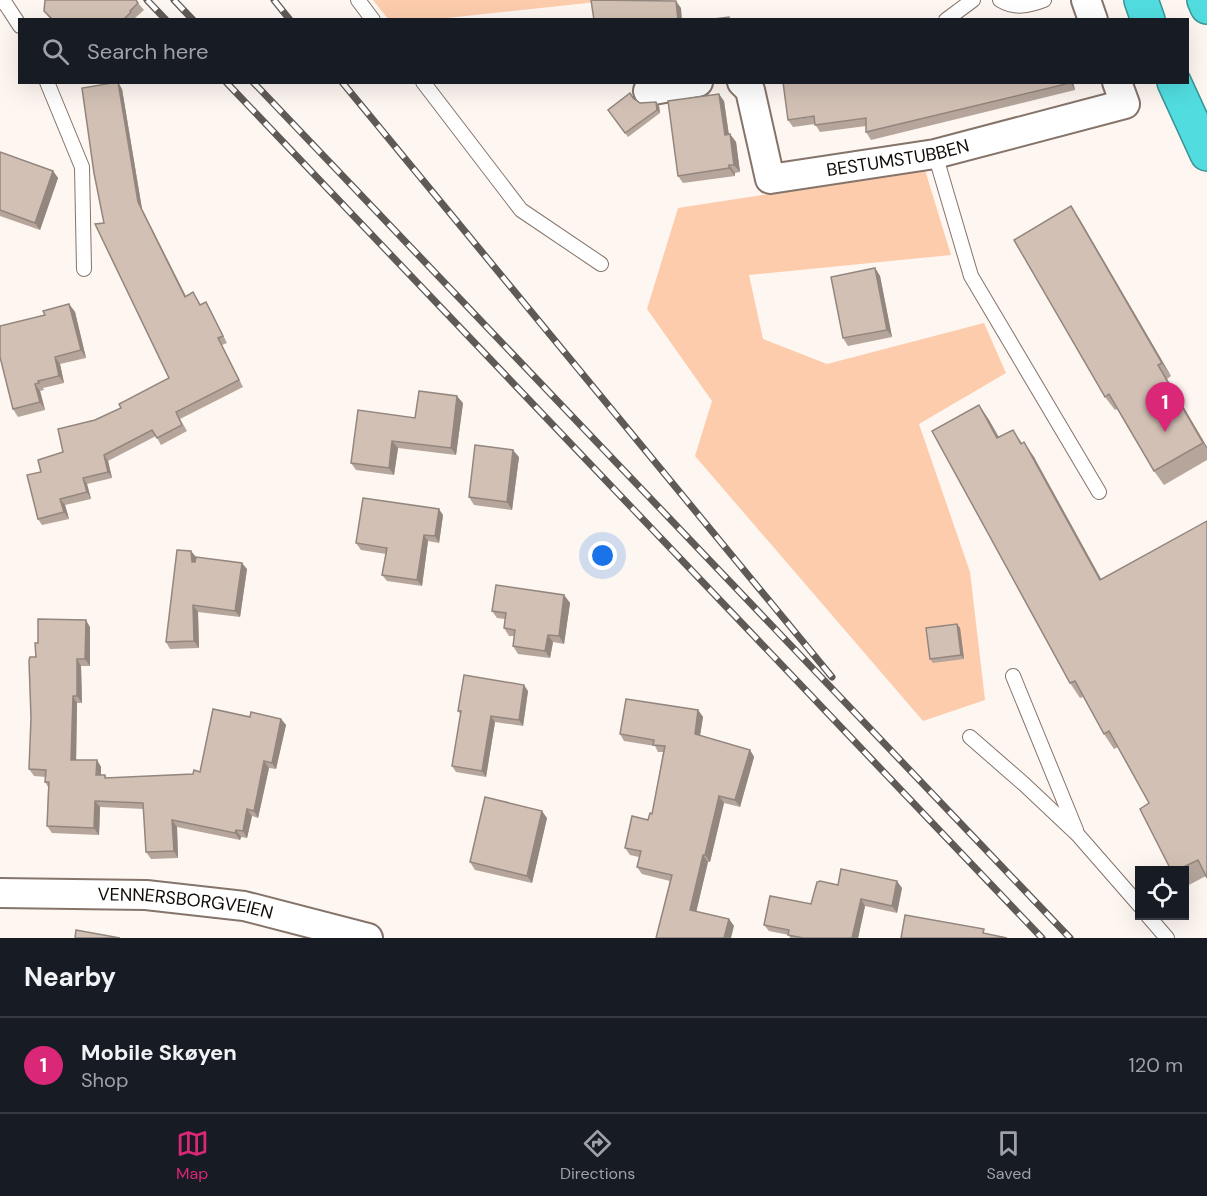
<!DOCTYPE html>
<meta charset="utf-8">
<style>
:root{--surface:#171b24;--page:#242831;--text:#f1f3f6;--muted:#9ea1a6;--line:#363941;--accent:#db2777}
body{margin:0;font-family:"DM Sans",sans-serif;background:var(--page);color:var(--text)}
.controls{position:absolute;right:18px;bottom:18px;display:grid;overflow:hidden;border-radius:0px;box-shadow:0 6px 24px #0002}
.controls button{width:54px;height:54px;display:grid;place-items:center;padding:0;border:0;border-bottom:2px solid var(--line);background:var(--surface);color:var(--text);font:30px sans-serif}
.you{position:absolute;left:603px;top:556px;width:21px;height:21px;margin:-15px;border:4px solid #fff;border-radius:50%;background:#1a73e8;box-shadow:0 0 0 9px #1a73e833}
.badge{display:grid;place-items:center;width:39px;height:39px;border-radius:50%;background:var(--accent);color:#fff;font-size:20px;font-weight:700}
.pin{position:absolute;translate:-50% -50px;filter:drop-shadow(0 2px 3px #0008)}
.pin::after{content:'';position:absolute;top:32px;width:21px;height:18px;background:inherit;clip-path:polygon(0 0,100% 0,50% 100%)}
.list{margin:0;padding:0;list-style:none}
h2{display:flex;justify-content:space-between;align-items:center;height:78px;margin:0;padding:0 24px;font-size:26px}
h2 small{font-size:20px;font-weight:400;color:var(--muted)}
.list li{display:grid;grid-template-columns:39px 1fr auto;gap:18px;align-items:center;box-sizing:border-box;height:96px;padding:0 24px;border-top:2px solid var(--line)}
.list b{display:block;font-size:22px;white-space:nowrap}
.list p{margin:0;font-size:20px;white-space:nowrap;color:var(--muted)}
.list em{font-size:20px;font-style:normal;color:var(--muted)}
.icon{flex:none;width:33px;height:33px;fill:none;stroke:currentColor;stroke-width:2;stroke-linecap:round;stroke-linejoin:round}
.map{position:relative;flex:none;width:1207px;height:938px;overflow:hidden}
.search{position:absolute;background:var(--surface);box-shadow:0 6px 24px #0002;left:18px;right:18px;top:18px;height:66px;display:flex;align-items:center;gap:15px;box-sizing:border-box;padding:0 21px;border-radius:0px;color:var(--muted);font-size:22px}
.sheet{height:174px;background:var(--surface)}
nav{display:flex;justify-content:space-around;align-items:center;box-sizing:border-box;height:84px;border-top:2px solid var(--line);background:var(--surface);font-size:16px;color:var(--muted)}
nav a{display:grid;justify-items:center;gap:3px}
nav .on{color:var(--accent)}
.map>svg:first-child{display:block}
</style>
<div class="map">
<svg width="1207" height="938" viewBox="0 0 1207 938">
<rect width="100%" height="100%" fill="#fef6f1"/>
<!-- green -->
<g fill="#fcccad">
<path d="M373,0H615L428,20L388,19Z"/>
<path d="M925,170L951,255L749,275L763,339L827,364L984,323L1006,373L919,424L970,572L985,700L923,721L695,456L712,401L647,309L678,208Z"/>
</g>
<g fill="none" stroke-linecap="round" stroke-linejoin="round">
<!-- lane casing -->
<g stroke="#85746a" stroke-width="16">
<g id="lane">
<path d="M3,0L20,26"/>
<path d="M358,0L373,20"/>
<path d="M1000,0C1015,9 1028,6 1044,0"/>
<path d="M946,20L973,0"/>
<path d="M47,82L82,167L84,269"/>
<path d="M423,82L521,210L601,264"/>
<path d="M935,154L971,276L1099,492"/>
<path d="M1013,676L1076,830"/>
<path d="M970,737L1025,785L1078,835L1140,906"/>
<path d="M1148,916L1167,938"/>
</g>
</g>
<!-- street casing -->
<g stroke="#85746a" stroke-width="32">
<g id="street">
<path d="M1086,0L1093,20"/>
<path id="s1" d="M742,82L750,90L770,179L935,154L1125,104L1117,82"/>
<path d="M648,91L698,82"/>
<path id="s2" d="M0,893L146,895L244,906L368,938"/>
</g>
</g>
<!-- highway casing -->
<g stroke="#3b9494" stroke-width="36">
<g id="highway">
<path d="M1141,0L1148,20"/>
<path d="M1204,0L1207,7"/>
<path d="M1174,82L1207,154"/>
</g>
</g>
<!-- lane -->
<use href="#lane" stroke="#fff" stroke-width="14"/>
<!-- street -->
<use href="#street" stroke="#fff" stroke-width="28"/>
<!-- highway -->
<use href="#highway" stroke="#51dde0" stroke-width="33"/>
<!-- rail casing -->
<g stroke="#605a56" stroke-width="7">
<g id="rail">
<path d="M147,0L166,20"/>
<path d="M174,0L193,20"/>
<path d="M274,0L290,20"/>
<path d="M226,82L1042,938"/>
<path d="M253,82L1070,938"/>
<path d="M342,82L832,677"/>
</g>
</g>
<!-- rail -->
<use href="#rail" stroke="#fff" stroke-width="4.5" stroke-dasharray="14" stroke-linecap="butt"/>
</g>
<!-- wall -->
<g fill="#b5a59b">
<path d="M138,3L144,10L135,18L136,20H51L44,11Z"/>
<path d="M1073,82L1075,90L871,140L866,132V126L820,132L815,124L793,127L788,120Z"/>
<path d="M122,89L142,209L186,296L193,292L201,305L210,309L227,343L222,345L243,387L180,419L187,431L161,445L156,436L108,461L112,478L87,484L91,499L65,505L69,519L42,525L38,519L41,472L95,420L121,408L169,378L104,223Z"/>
<path d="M634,99L640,103L656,102L659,106L660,113L628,137L608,110Z"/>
<path d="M724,101L729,135L730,134L736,142L740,172L735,173V176L683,183L678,176Z"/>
<path d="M0,152L53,171L58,178L40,230L0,216Z"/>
<path d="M1080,220L1171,376L1167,379L1207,447V460L1164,485L1154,471L1117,409L1115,410L1105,397Z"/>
<path d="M875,268L880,276L892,337L848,346L843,338Z"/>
<path d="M69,304L75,312L86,358L60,364L64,383L43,388L44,390L40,391L45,410L18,417L13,409L45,315Z"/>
<path d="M463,403L456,455L398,448L394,475L356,470L351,463L415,418Z"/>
<path d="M979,405L989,420L999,437L1013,430L1022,443L1034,457L1206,876L1185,887V870H1171L1149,803L1118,747L1114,749L1104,734L1083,697L1080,698L1070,683Z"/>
<path d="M519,457L512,510L474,505L469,497Z"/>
<path d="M443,515L439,543L428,541L422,586L387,581L382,575L386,554L361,550L356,543Z"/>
<path d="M196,557L247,569L240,617L198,612L199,648L170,649L166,642Z"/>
<path d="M564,595L570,603L564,644L553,642L550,658L518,654L513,646L514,636H509L504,628L505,619L497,618L492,611Z"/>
<path d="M957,624L960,628L964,659L933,663L930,659Z"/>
<path d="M90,627V666H81L82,703H77L76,760H97L101,767V775H105L107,778L193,774L200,772L250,717L281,719L286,725L276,769L269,768L258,818L252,816L247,838L241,837L240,840L177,827L178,858L151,859L146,852L144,809L100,807L99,835L52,833L47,826L48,787L45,782L46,777L34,776L29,769L38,643Z"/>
<path d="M528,691L523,726L495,722L486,777L456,772L452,766L461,715L458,711Z"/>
<path d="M698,710L703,717L700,736L750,750L754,757L740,807L724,803L710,862H708L696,912L729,919L734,926L656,938L670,881L642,874L637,867L639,857L630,855L625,848L648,820L652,814L663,752H658L655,746L624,741L620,734Z"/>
<path d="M547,818L532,883L475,870L470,862Z"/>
<path d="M838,885L902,888L897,913L865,906L858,938H790L789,935L769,931L764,925L811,904Z"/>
</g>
<!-- shaded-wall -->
<g fill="#93867e">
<path d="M676,1L681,8L682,20H678Z"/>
<path d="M118,82L122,89L142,209L189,303L185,297L138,202Z"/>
<path d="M1070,82H1073L1075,90Z"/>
<path d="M719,94L724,101L730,143L725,135Z"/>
<path d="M656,102L659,106L660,113L657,110Z"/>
<path d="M730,134L736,142L740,172L734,165Z"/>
<path d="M729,165L735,173V176L729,168Z"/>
<path d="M53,171L58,178L40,230L35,223Z"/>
<path d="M1071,206L1080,220L1171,376L1162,363Z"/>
<path d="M875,268L880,276L892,337L887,330Z"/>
<path d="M69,304L75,312L86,358L81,350Z"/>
<path d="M55,357L60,364L64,383L59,376Z"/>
<path d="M1158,365L1167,379L1207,447V449Z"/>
<path d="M35,384L40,391L45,410L40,402Z"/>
<path d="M457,396L463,403L456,455L451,448Z"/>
<path d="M979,405L989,420L1007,453L997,438Z"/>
<path d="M392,441L398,448L394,475L389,468Z"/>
<path d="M1024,442L1034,457L1110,595L1100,580Z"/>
<path d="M513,450L519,457L512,510L507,502Z"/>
<path d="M104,455L108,461L112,478L108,472Z"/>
<path d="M83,478L87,484L91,499L87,492Z"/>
<path d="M60,499L65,505L69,519L64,512Z"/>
<path d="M439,509L443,515L439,543L435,536Z"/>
<path d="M424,535L428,541L422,586L417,580Z"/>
<path d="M191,551L196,557V568L192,562Z"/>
<path d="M242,563L247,569L240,617L235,611Z"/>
<path d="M564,595L570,603L564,644L559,636Z"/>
<path d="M193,605L198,612L199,648L194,641Z"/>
<path d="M86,620L90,627V666L85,659Z"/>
<path d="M957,624L960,628L964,659L961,655Z"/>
<path d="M548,635L553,642L550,658L545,651Z"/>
<path d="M77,659L81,666L82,703L77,696Z"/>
<path d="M524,685L528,691L523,726L519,720Z"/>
<path d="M73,696L77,703L76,766L71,760Z"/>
<path d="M698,710L703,717L699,741L695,734Z"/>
<path d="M491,716L495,722L486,777L482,771Z"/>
<path d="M281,719L286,725L276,769L272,763Z"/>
<path d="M750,750L754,757L740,807L735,800Z"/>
<path d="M97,760L101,767V782L96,775Z"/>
<path d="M264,761L269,768L258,818L254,811Z"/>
<path d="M719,796L724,803L710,862L705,855Z"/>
<path d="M95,801L100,807L99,835L94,828Z"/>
<path d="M247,809L252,816L247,838L243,831Z"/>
<path d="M542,811L547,818L532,883L527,876Z"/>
<path d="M172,820L177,827L178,858L174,851Z"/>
<path d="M236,830L241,837L240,840L235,833Z"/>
<path d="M703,855L708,862L695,917L690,910Z"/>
<path d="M897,881L902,888L897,913L892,906Z"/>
<path d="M861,899L865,906L858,938H852Z"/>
<path d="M729,919L734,926L731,938H724Z"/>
</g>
<!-- building -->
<g fill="#d2c0b4" stroke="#93867e" stroke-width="1.5">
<path d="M45,0H136L138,3L130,11L131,12L123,20H53L44,11Z"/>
<path d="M591,0L676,1L678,20H594Z"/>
<path d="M729,17V20H706Z"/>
<path d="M118,82L138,202L185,297L193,292L200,305L206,302L223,336L218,338L239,380L176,412L182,425L157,438L152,430L104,455L108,472L83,478L87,492L60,499L64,512L38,519L27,475L41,472L38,460L63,452L58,429L95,420L121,408L119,404L169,378L95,224L104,223L94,173L82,88Z"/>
<path d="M783,82H1070V83L866,132V118L815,125L814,116L788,120Z"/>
<path d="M630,93L633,98L640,103L656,102L657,110L625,133L608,110Z"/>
<path d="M719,94L725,135L730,134L734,165H729V168L678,176L668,101Z"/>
<path d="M0,152L53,171L35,223L0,210Z"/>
<path d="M1071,206L1162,363L1158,365L1203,443L1154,471L1109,394L1105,397L1014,240Z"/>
<path d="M875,268L887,330L843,338L831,277Z"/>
<path d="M69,304L81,350L55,357L59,376L38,381L39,383L35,384L40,402L13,409L0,357V326L45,315L43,311Z"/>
<path d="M419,391L457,396L451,448L392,441L389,468L351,463L358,410L415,418Z"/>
<path d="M979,405L997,438L1013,430L1021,444L1024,442L1100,580L1207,521V878L1198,860L1177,870H1171L1140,809L1149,803L1109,731L1104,734L1075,681L1070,683L932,431Z"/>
<path d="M475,445L513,450L507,502L469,497Z"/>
<path d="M363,498L439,509L435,536L424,535L417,580L382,575L387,548L356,543Z"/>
<path d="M177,550L191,551L192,562H195L196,557L242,563L235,611L193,605L194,641L166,642Z"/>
<path d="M496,585L564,595L559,636L548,635L545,651L513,646L515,630L504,628L506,613L492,611Z"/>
<path d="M38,619L86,620L85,659H77V696H73L71,760H97L96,775H105V778L193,774L194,770L200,772L213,709L250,717L251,712L281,719L272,763L264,761L254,811L247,809L243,831L236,830L235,833L172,820L174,851L146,852L143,803L95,801L94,828L47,826L49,782H45L46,770L29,769L31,718L29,660L30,657H36L35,643H38Z"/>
<path d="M957,624L961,655L930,659L926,628Z"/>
<path d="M464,675L524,685L519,720L491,716L482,771L452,766L461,711H458Z"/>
<path d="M626,699L698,710L695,734L750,750L735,800L719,796L705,855H703L690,910L729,919L724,938H656L672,875L637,867L641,851L625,848L632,816L648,820L650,813L652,814L665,746L653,745L654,740L620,734Z"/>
<path d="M485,797L542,811L527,876L470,862Z"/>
<path d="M841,869L897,881L892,906L861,899L852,938H803L788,935L789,930L764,925L770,896L811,904L817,882L820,881L838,885Z"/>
<path d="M905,915L984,929L983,933L1007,938H901Z"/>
<path d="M76,930L120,938H75Z"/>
</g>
<g text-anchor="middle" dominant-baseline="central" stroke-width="5" stroke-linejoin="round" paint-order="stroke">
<!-- street labels -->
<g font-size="18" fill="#110b08" stroke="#fff">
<text stroke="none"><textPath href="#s1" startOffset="232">BESTUMSTUBBEN</textPath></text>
<text stroke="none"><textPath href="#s2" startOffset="186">VENNERSBORGVEIEN</textPath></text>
</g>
</g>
</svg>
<div class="controls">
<button><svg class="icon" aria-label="locate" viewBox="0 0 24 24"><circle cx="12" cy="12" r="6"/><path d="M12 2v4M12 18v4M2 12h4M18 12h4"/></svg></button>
</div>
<div class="you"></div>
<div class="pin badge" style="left:1165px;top:432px">1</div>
<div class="search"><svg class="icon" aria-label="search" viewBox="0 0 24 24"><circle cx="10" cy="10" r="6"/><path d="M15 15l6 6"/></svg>Search here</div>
</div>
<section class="sheet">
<h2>Nearby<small></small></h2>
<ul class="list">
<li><span class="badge">1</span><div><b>Mobile Skøyen</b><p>Shop</p></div><em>120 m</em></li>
</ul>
</section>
<nav>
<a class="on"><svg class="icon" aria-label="map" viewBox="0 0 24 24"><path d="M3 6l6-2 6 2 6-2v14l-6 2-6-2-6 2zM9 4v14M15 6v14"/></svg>Map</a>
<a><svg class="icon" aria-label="directions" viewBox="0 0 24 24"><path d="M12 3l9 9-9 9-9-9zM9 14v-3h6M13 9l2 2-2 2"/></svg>Directions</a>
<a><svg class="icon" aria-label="saved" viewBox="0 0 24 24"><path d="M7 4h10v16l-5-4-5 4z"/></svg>Saved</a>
</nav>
